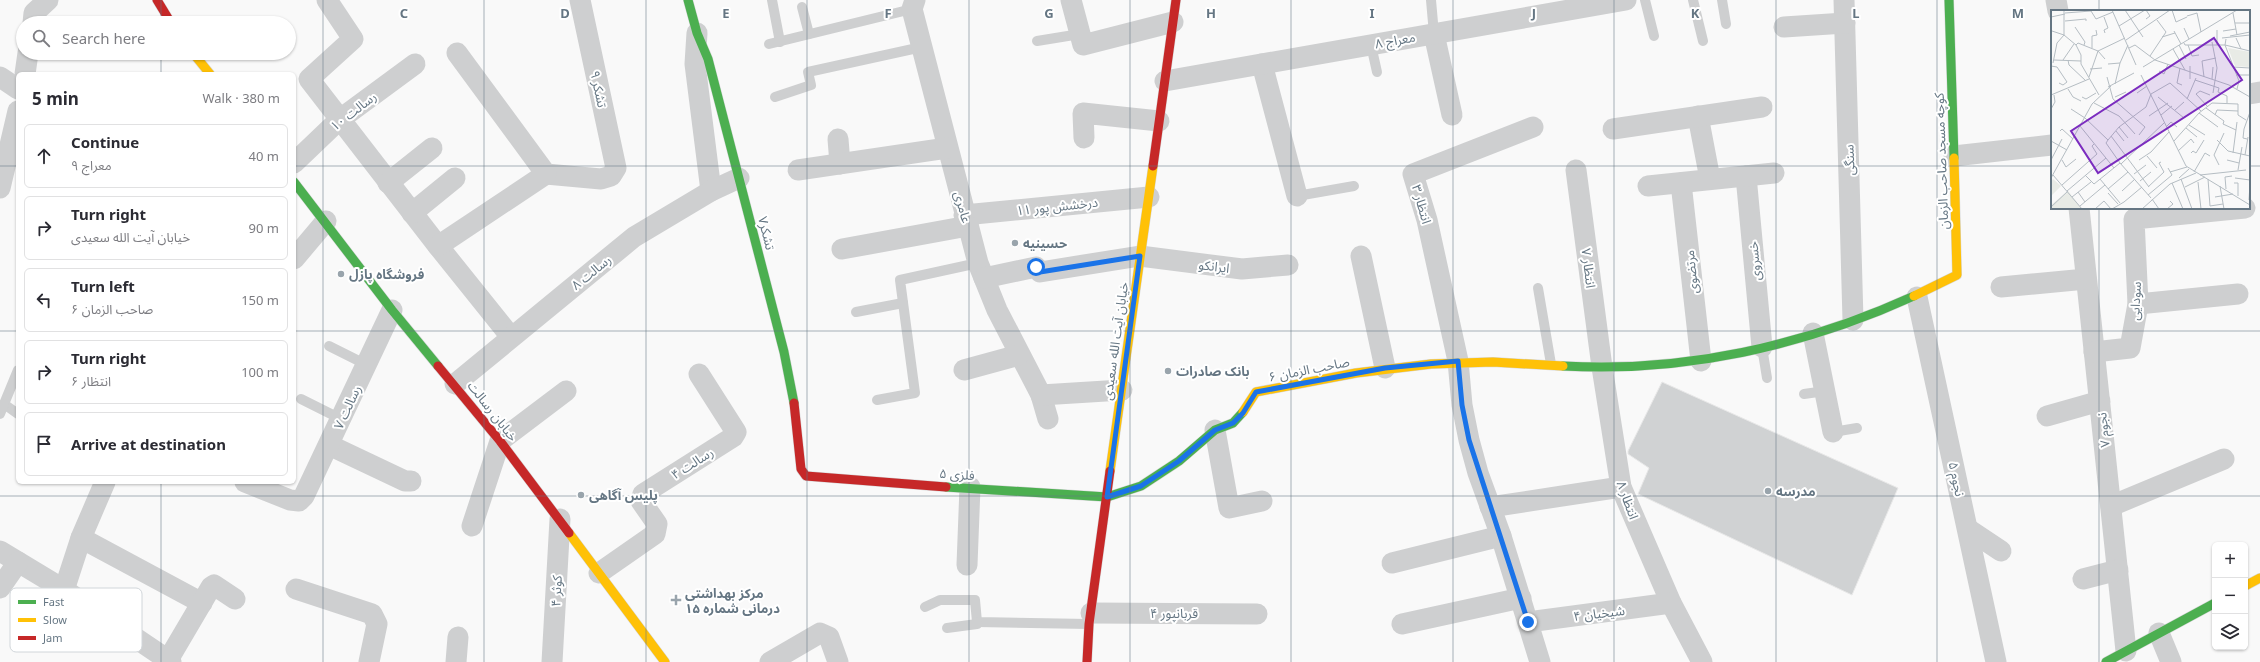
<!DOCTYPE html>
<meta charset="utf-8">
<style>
:root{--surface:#fff;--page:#f7f7f7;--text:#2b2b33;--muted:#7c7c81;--line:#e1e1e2}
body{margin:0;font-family:"Noto Sans","Noto Sans Arabic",sans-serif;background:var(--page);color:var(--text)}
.controls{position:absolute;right:12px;bottom:12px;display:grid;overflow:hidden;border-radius:6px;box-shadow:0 1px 3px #0004}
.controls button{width:36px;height:36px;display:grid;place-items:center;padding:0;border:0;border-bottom:1px solid var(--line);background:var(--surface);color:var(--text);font:20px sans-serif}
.stop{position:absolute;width:12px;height:12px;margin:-9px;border:3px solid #1a73e8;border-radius:50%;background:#fff}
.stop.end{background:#1a73e8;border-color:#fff;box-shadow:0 1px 4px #0008}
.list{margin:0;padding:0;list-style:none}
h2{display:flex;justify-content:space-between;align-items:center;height:52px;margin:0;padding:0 16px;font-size:17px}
h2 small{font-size:13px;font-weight:400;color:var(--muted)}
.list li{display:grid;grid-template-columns:26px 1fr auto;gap:12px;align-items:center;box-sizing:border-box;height:64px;margin:0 8px 8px;padding:0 8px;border:1px solid var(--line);border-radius:6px}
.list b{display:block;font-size:15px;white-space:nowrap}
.list p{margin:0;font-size:13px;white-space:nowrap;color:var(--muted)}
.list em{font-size:13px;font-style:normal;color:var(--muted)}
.icon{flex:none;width:22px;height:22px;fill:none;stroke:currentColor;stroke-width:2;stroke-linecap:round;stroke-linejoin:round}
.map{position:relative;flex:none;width:2260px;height:662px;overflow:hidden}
.search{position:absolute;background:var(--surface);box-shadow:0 1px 3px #0004;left:16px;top:16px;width:280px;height:44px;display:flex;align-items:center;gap:10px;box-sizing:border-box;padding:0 14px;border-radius:22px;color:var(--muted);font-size:15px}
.panel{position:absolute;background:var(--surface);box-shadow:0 1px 3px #0004;left:16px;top:72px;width:280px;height:412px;border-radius:6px}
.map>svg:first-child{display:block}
</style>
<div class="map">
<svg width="2260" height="662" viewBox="0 0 2260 662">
<rect width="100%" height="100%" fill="#f9f9f9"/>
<!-- building -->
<path fill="#d0d2d3" stroke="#e8e8e8" d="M1662,382L1898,488L1852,595L1638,494L1649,468L1628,454V451Z"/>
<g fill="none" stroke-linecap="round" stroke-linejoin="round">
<!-- fast casing -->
<g stroke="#d5d6d7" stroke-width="10">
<g id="fast">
<path d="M688,0L697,33L708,59L784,352L794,403"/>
<path d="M1949,0L1954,158"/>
<path d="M294,182L392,310L438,366"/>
<path d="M1563,366C1684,373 1804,346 1914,296"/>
<path d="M946,487L1107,497L1141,486L1179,461L1215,430L1233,423L1243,412"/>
<path d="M2106,662L2215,603"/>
</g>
</g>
<!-- slow casing -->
<g stroke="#d5d6d7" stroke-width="10">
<g id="slow">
<path d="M193,53L210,74"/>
<path d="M1914,296L1957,275L1954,158"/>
<path d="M1243,412L1256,392L1356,373L1431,364L1493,362L1563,366"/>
<path d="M1110,471L1153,166"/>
<path d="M569,533L665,662"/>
<path d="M2245,586L2260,578"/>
</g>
</g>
<!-- jam casing -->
<g stroke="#d5d6d7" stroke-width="10">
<g id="jam">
<path d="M157,0L171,23"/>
<path d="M1153,166L1176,0"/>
<path d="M438,366L500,441L569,533"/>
<path d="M794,403L801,469L806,476L946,487"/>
<path d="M1087,662L1089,624L1110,471"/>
</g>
</g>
<!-- lane -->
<g stroke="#cecfd0" stroke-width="10">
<path d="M772,0L780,42"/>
<path d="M1431,0L1434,34"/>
<path d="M1645,0L1654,36"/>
<path d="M1693,0L1703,41"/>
<path d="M1722,0L1726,24"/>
<path d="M802,7L809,34"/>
<path d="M1037,41L1080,34"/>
<path d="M769,44L912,9"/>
<path d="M1371,45L1377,72"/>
<path d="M775,97L811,85L808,72L922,47"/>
<path d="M1297,196L1354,186"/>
<path d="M1538,288L1551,364"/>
<path d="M856,312L903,303"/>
<path d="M329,346L367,365"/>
<path d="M1762,347L1767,378"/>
<path d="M18,370L4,404L18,414"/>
<path d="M1804,394L1825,391"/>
<path d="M301,399L341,419"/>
<path d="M877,400L915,393L900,280L978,263"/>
<path d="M0,414L4,404"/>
<path d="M1833,432L1857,428"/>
<path d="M925,607L940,600H975L977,622L1089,624"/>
<path d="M947,628L977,624V622"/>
</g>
<!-- street -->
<g stroke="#cecfd0" stroke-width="21">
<path d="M327,0L353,39L309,79L438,246L511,337"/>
<path d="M915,0L912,9L978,263L997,310L1041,395L1048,419"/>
<path d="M1071,0L1083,45L1173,22"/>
<path d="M1844,0L1853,320"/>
<path d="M2056,0L2058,11"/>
<path d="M33,23L34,13L48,0"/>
<path d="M1784,27L1845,23"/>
<path d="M697,33L695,64L711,191"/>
<path d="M1434,34L1452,115"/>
<path d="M457,53L546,174L601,179L611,176L616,168L580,0"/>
<path d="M1262,64L1297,196"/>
<path d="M25,74L28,53"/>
<path d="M0,77L18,89"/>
<path d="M1165,81L1626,0"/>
<path d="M2249,94L2260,92"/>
<path d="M1698,116L1710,179"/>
<path d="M1533,127L1413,174L1427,220L1458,361L1462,405L1469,440L1478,473L1501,536L1540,662"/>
<path d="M1613,129L1762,107"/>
<path d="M1084,138L1083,113L1159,121"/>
<path d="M838,139L840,164"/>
<path d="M1954,156L2052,145"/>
<path d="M294,163L339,120L415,64"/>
<path d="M798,170L947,148"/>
<path d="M1576,170L1602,367L1621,487L1671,603L1702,662"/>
<path d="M1746,176L1762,347"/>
<path d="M388,183L432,148"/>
<path d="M1681,183L1701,361"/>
<path d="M1648,186L1774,173"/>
<path d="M0,188L18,111"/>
<path d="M2079,208L2126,651"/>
<path d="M412,213L455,178"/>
<path d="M964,215L1149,197"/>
<path d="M438,246L546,174"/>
<path d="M842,249L968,226"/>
<path d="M1361,256L1385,368"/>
<path d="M294,259L326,221"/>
<path d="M984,278L1036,267L1040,272L1140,256L1242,269L1288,265"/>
<path d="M2001,287L2086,279"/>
<path d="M1917,297L1996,662"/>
<path d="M2138,304L2238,294"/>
<path d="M1813,333L1833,432"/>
<path d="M2094,352L2130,348L2138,304L2134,219L2245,208"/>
<path d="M964,370L1019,355"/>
<path d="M455,384L634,237L711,191L739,178"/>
<path d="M1041,395L1122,390"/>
<path d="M2047,416L2100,401"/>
<path d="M1215,430L1229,508L1262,501"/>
<path d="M329,445L405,481H411"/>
<path d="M245,482L290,500L299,501L304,496L392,310"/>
<path d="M2111,506L2224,459"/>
<path d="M1490,507L1621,487"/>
<path d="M472,526L500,441L566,391"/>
<path d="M1968,529L2001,551"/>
<path d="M81,538L202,603"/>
<path d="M0,551L63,589L171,662"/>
<path d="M1392,563L1501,536"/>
<path d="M967,565L970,487"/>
<path d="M599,573L655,534L657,524L641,501L643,494L733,437L736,432L699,374"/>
<path d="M2083,579L2118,570"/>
<path d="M0,588L18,562"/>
<path d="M296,589L372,614L377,624L369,662"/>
<path d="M1091,613L1257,614"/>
<path d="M1528,622L1671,603"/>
<path d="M1402,624L1521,598"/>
<path d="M52,627L81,538L105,482"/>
<path d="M2159,633L2171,662"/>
<path d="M168,660L211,587L214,585L235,599"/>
<path d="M456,662L458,637"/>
<path d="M552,662L560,519"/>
<path d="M770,662L820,633L829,637L838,662"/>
</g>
<!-- fast -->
<use href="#fast" stroke="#4caf50" stroke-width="9"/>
<!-- slow -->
<use href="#slow" stroke="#ffc107" stroke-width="9"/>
<!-- jam -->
<use href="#jam" stroke="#c62828" stroke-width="9"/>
</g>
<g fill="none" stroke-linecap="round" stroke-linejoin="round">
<!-- route -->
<path stroke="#1a73e8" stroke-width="5" d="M1036,267L1040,272L1140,256L1107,497L1141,486L1179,461L1215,430L1233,423L1243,413L1256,392L1385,368L1458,361L1462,405L1469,440L1528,622"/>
</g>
<!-- grid -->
<path fill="none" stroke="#657683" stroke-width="1" stroke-opacity="0.55" d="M161,0V23M323,0V662M484,0V662M646,0V662M807,0V662M969,0V662M1130,0V662M1291,0V662M1453,0V662M1614,0V662M1776,0V662M1937,0V662M2099,0V11M161,53V74M0,166H18M294,166H2052M2249,166H2260M2099,208V662M0,331H18M294,331H2260M161,482V662M0,496H2260"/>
<!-- markers -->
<g fill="#99a4ac" stroke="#fff" stroke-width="1.5">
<circle cx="1015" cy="243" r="4"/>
<circle cx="341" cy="274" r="4"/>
<circle cx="1168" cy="371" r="4"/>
<circle cx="1768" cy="491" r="4"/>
<circle cx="581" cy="495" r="4"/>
<path d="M674 594h4v4h4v4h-4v4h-4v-4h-4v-4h4z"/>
</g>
<g text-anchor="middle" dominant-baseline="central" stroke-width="4" stroke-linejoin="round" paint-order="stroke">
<!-- street labels -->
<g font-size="13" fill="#657683" stroke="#fff">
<text transform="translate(1395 40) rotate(-10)">معراج ۸</text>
<text transform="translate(599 89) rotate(78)">تشکر ۹</text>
<text transform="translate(353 111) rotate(-38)">رسالت ۱۰</text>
<text transform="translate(1849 160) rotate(-92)">سنگی</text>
<text transform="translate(1941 161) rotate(-92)">کوچه مسجد صاحب الزمان</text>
<text transform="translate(1422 204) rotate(74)">انتظار ۳</text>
<text transform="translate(1057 206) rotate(-6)">درخشش پور ۱۱</text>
<text transform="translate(963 207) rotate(75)">عامری</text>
<text transform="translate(767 233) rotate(76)">تشکر۷</text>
<text transform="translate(1754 261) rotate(-95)">خسروی</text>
<text transform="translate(1214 266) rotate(7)">ایرانکو</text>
<text transform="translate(1589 268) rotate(83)">انتظار ۷</text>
<text transform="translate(591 272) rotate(-39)">رسالت ۸</text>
<text transform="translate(1691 272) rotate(-96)">مرتضوی</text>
<text transform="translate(2135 301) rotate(-87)">سودایی</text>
<text transform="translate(1115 341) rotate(-82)">خیابان آیت الله سعیدی</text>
<text transform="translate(1309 369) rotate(-11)">صاحب الزمان ۶</text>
<text transform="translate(347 407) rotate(-65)">رسالت ۷</text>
<text transform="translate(493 411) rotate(52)">خیابان رسالت</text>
<text transform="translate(2103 430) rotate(-96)">نجوم ۷</text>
<text transform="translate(692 463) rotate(-32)">رسالت ۴</text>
<text transform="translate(957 474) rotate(4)">فلزی ۵</text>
<text transform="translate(1957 479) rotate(78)">نجوم ۵</text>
<text transform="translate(1628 500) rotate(70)">انتظار ۸</text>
<text transform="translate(556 591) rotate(-87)">کوثر ۴</text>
<text x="1174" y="613">قربانپور ۴</text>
<text transform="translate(1599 613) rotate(-7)">شیخیان ۴</text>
</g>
<!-- poi labels -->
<g font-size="13" font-weight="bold" fill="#657683" stroke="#fff" text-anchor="start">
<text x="1023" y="243">حسینیه</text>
<text x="349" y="274">فروشگاه پازل</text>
<text x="1176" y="371">بانک صادرات</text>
<text x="1776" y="491">مدرسه</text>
<text x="589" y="495">پلیس آگاهی</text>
<text x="685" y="593">مرکز بهداشتی<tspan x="685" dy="15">درمانی شماره ۱۵</tspan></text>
</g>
</g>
<!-- overview -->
<g transform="translate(2051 10)">
<rect width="199" height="199" fill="#f9f9f9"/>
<path d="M177,38L199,42V57L184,56ZM2,169L10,176L0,186V172ZM17,181L31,199H0V195Z" fill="#e8ebe6"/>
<path fill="none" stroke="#b5bdc3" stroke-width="1" d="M13,0V25M61,0L85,55M74,0L92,27M95,0L99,6L95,9M121,0L125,12L136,7M14,3L40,1L45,9L62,2M182,3L186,25M136,6L146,3L150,22M0,7L14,4M53,7L57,18L53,20L54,23M14,11L35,9V11M184,13H199M68,16L94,0M24,17L34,32L33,35M133,18L138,29M166,20V35M1,21L13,25L25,35L30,45V54L48,85M123,21L130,34M172,21L185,19M179,26L199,22M111,27L124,23M171,28L199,25M185,28L190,39M175,29L174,35L188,71L186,79M75,30L119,0M161,32L166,58L162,83M133,33L134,35H174L199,41M25,35L27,33L47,41L54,49M128,35L135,49M137,35L141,46L148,45M41,38V26L46,25L45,20M78,38L84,35L104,50L178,75L199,87M122,39L134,60M47,41L74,28M99,46L115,22L106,10M3,50L30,51M12,50L23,34M17,50L18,55L35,71M2,53L6,33L13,25M57,54L69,53M0,56L6,57L16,72L12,75L8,73M92,57L186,0M182,57L199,58M129,58L126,73L131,75M39,59L51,58M108,61L113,64L117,54M90,65L135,156L199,195M185,65H199M38,67L47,41M56,67L62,89M153,67L151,51L165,48M139,69V56M161,69L162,57M144,70L168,78L167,82L176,86V93M64,74L69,53L77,35M57,77L83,63M17,79L22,87L30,91M86,83L96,76M0,85L38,69M31,87L35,89L45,83M64,87L75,82M107,87L133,108M62,89L94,117L88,125M136,89L145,68M43,93L68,106L84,124M157,97L145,84L149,81L159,85M155,98L173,111L172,114L185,120M0,99L4,92L3,85M20,99L34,108L57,130M124,100L133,92M148,103L167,117M110,105L121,96M164,105L166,100L187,101M98,106L117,93M138,115L154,125M29,116L63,158M68,117L77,128M115,117L120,112L126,117M135,118L146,127M9,121L11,119L22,129M65,121L73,131M60,126L98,177M196,129L192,128L193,119L199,102M57,130L68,117L95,97L100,84L119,73L150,101M57,130L55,133L69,153L100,188M166,130L177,141L199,146M0,131L16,140M123,131L148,103L161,93L187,94V105L195,110M127,141L140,129L143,133M140,143L142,141L145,143L153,130M182,143L186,112M194,145L197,127M96,146L106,158M0,150L11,129M11,150L15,157L25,149M88,150L100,142L118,122M176,150L188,153M70,154L113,113M168,155L163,145L173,123M187,160L191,137M119,162L136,157M143,162L154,143L159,146M83,164L95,155M2,165L31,199M34,165L43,174L69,153M149,165L195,160M0,168L41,94L60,76M128,168L138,159M184,168L199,170M49,169L69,193M130,169L141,199M157,169L159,196L172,194M89,171L100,162M147,172L150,199M121,173L132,199M183,173H187V186M11,175L46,144L41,136L43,134M169,176L173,199M97,177L113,162L108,153L110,152M134,177L154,167M57,179L77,162M175,179L174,167L181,166M16,181L55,148M71,181L84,169M27,182L34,192M57,183L67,194M97,185L121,165L117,158M21,187L40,172M164,187L182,184M101,189L108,199M198,190L199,174M29,196L54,175M0,197L17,181M44,199L53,191L60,199M61,199L73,192L91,177M91,199L119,174L145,163M116,199L122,194L119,191"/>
<path fill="#7b2cbf" fill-opacity="0.15" stroke="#7b2cbf" stroke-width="2" d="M163,28L191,70L47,163L20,121Z"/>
<rect width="199" height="199" fill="none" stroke="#657683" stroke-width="2"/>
</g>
<!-- legend -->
<rect x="10" y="588" width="132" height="64" rx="6" fill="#fff" stroke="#d1d6da" stroke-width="1"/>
<rect x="18" y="600" width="18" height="4" fill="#4caf50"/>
<rect x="18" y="618" width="18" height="4" fill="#ffc107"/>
<rect x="18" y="636" width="18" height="4" fill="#c62828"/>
<g font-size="11" fill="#657683">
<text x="43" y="606">Fast</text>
<text x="43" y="624">Slow</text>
<text x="43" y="642">Jam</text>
</g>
<g font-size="13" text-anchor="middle" font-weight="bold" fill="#657683" stroke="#fff" stroke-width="4" stroke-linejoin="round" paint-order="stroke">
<text x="404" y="18">C</text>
<text x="565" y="18">D</text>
<text x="726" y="18">E</text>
<text x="888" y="18">F</text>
<text x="1049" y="18">G</text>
<text x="1211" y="18">H</text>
<text x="1372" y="18">I</text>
<text x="1534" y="18">J</text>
<text x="1695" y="18">K</text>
<text x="1856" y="18">L</text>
<text x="2018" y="18">M</text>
</g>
</svg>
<div class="controls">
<button>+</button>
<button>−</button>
<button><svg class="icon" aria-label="layers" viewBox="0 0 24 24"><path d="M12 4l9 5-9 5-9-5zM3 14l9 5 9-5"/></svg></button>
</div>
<div class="stop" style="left:1036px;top:267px"></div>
<div class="stop end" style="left:1528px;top:622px"></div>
<div class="search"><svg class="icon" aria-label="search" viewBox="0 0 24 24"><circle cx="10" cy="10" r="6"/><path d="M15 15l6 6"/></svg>Search here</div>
<section class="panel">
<h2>5 min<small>Walk · 380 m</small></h2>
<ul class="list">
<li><svg class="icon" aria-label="ahead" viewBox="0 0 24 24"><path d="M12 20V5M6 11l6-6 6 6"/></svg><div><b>Continue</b><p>معراج ۹</p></div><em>40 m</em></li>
<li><svg class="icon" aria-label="right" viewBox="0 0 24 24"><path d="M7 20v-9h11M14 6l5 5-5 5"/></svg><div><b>Turn right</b><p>خیابان آیت الله سعیدی</p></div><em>90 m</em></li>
<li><svg class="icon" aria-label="left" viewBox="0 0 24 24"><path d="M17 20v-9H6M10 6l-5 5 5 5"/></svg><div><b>Turn left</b><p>صاحب الزمان ۶</p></div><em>150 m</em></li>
<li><svg class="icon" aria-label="right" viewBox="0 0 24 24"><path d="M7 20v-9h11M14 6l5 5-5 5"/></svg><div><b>Turn right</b><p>انتظار ۶</p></div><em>100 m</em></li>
<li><svg class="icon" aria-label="arrive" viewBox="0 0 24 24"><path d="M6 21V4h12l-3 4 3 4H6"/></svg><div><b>Arrive at destination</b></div></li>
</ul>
</section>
</div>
